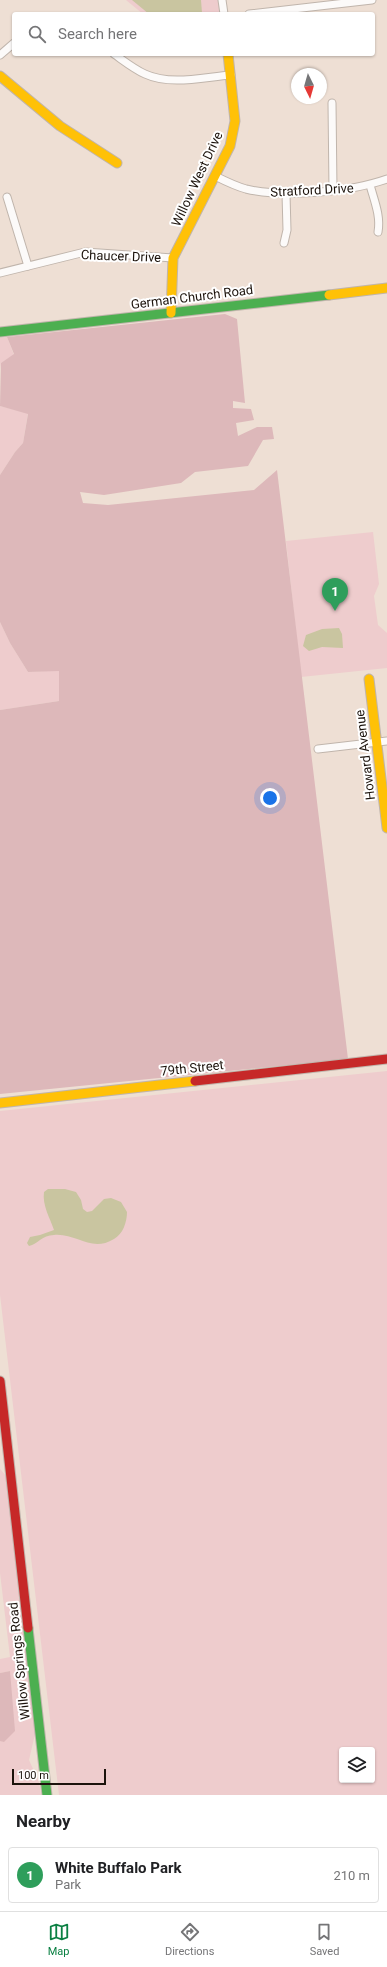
<!DOCTYPE html>
<style>
:root{--surface:#fff;--page:#f6f6f6;--text:#202124;--muted:#757577;--line:#e0e0e0;--accent:#0b8043}
body{margin:0;font-family:Roboto,sans-serif;background:var(--page);color:var(--text)}
.controls{position:absolute;right:12px;bottom:12px;display:grid;overflow:hidden;border-radius:4px;box-shadow:0 1px 3px #0004}
.controls button{width:36px;height:36px;display:grid;place-items:center;padding:0;border:0;border-bottom:1px solid var(--line);background:var(--surface);color:var(--text);font:20px sans-serif}
.compass{position:absolute;left:291px;top:68px;width:36px;height:36px;border-radius:50%;background:var(--surface);box-shadow:0 1px 3px #0004;rotate:175deg}
.scale{position:absolute;left:12px;bottom:10px;width:94px;box-sizing:border-box;padding-left:4px;border:2px solid #1c130c;border-top:0;font-size:11px;line-height:14px;white-space:nowrap;color:#1c130c;-webkit-text-stroke:3px #fff;paint-order:stroke}
.you{position:absolute;left:270px;top:798px;width:14px;height:14px;margin:-10px;border:3px solid #fff;border-radius:50%;background:#1a73e8;box-shadow:0 0 0 6px #1a73e833}
.badge{display:grid;place-items:center;width:26px;height:26px;border-radius:50%;background:var(--accent);color:#fff;font-size:13px;font-weight:700}
.pin{position:absolute;translate:-50% -33px;filter:drop-shadow(0 1px 2px #0008)}
.pin::after{content:'';position:absolute;top:21px;width:14px;height:12px;background:inherit;clip-path:polygon(0 0,100% 0,50% 100%)}
.list{margin:0;padding:0;list-style:none}
h2{display:flex;justify-content:space-between;align-items:center;height:52px;margin:0;padding:0 16px;font-size:17px}
h2 small{font-size:13px;font-weight:400;color:var(--muted)}
.list li{display:grid;grid-template-columns:26px 1fr auto;gap:12px;align-items:center;box-sizing:border-box;height:56px;margin:0 8px 8px;padding:0 8px;border:1px solid var(--line);border-radius:4px}
.list b{display:block;font-size:15px;white-space:nowrap}
.list p{margin:0;font-size:13px;white-space:nowrap;color:var(--muted)}
.list em{font-size:13px;font-style:normal;color:var(--muted)}
.icon{flex:none;width:22px;height:22px;fill:none;stroke:currentColor;stroke-width:2;stroke-linecap:round;stroke-linejoin:round}
.map{position:relative;flex:none;width:387px;height:1795px;overflow:hidden}
.search{position:absolute;background:var(--surface);box-shadow:0 1px 3px #0004;left:12px;right:12px;top:12px;height:44px;display:flex;align-items:center;gap:10px;box-sizing:border-box;padding:0 14px;border-radius:4px;color:var(--muted);font-size:15px}
.sheet{height:116px;background:var(--surface)}
nav{display:flex;justify-content:space-around;align-items:center;box-sizing:border-box;height:56px;border-top:1px solid var(--line);background:var(--surface);font-size:11px;color:var(--muted)}
nav a{display:grid;justify-items:center;gap:2px}
nav .on{color:var(--accent)}
.map>svg:first-child{display:block}
</style>
<div class="map">
<svg width="387" height="1795" viewBox="0 0 387 1795">
<rect width="100%" height="100%" fill="#eedfd4"/>
<!-- green -->
<g fill="#eecccd" fill-rule="evenodd">
<path d="M126,0H219L221,14H143Z"/>
<path d="M7,337L14,355L1,363L0,369V338Z"/>
<path d="M0,406L28,413L23,443L15,452L0,475Z"/>
<path d="M373,532L379,584L374,596L378,625L387,633V668L301,677L286,541Z"/>
<path d="M0,622L10,643L28,672L59,670V701L0,710Z"/>
<path d="M387,1071V1795H59L0,1295V1111ZM342,1750H372V1780H342Z"/>
<path d="M0,1469L8,1478L35,1717V1734L29,1760L39,1782L41,1795H0V1741H4L10,1671L0,1673V1659L10,1657L0,1573Z"/>
</g>
<!-- forest -->
<g fill="#ddb8ba">
<path d="M225,314L237,319L245,403L233,401V408L251,409L254,420L236,423L238,436L257,427H272L274,439L263,440L248,466L195,472L181,483L104,495L80,492L83,503L108,505L254,490L277,470L348,1059L0,1094V710L59,701V671L28,672L10,643L0,622V475L15,452L23,443L28,414L0,406L1,363L14,354L7,337Z"/>
<path d="M10,1671L15,1731L4,1742L0,1741V1673Z"/>
</g>
<!-- water -->
<g fill="#c9c5a0">
<path d="M132,0H201L202,13L149,14Z"/>
<path d="M339,628L342,634L343,648L322,647L309,651L303,646L306,635L322,629Z"/>
<path d="M48,1189H65L76,1192L81,1200L83,1209L87,1212L92,1211L104,1199L111,1198L121,1202L127,1212C127,1222 123,1234 114,1239C91,1253 77,1233 54,1235C42,1235 38,1244 29,1246L27,1243L30,1237L40,1235L54,1230C50,1218 42,1205 44,1192Z"/>
</g>
<g fill="none" stroke-linecap="round" stroke-linejoin="round">
<!-- street casing -->
<g stroke="#c0b5ac" stroke-width="9">
<g id="street">
<path d="M222,0L224,14"/>
<path d="M249,14L372,0"/>
<path d="M114,54C124,61 134,69 145,74C171,86 204,77 231,75"/>
<path d="M0,55L14,43"/>
<path d="M332,103L333,190"/>
<path d="M215,176C225,181 235,186 246,189C284,198 350,192 387,179"/>
<path d="M370,185C374,200 381,216 378,232"/>
<path d="M7,197L28,266"/>
<path d="M284,243L287,230L286,194"/>
<path d="M0,273L85,252L173,258"/>
<path d="M318,749L387,741"/>
</g>
</g>
<!-- fast casing -->
<g stroke="#c0b5ac" stroke-width="11">
<g id="fast">
<path d="M0,332L329,295"/>
<path d="M28,1628L47,1795"/>
</g>
</g>
<!-- slow casing -->
<g stroke="#c0b5ac" stroke-width="11">
<g id="slow">
<path d="M0,76L60,126L117,163"/>
<path d="M329,295L387,288"/>
<path d="M171,313L173,258L230,146L235,121L228,54"/>
<path d="M369,679L387,828"/>
<path d="M0,1103L195,1081"/>
</g>
</g>
<!-- jam casing -->
<g stroke="#c0b5ac" stroke-width="11">
<g id="jam">
<path d="M195,1081L387,1059"/>
<path d="M0,1381L28,1628"/>
</g>
</g>
<!-- street -->
<use href="#street" stroke="#fcfaf9" stroke-width="7"/>
<!-- fast -->
<use href="#fast" stroke="#4caf50" stroke-width="9"/>
<!-- slow -->
<use href="#slow" stroke="#ffc107" stroke-width="9"/>
<!-- jam -->
<use href="#jam" stroke="#c62828" stroke-width="9"/>
</g>
<g text-anchor="middle" dominant-baseline="central" stroke-width="4" stroke-linejoin="round" paint-order="stroke">
<!-- street labels -->
<g font-size="13" fill="#1c130c" stroke="#fff">
<text transform="translate(197 179) rotate(-65)">Willow West Drive</text>
<text transform="translate(312 190) rotate(-3)">Stratford Drive</text>
<text transform="translate(121 256) rotate(2)">Chaucer Drive</text>
<text transform="translate(192 297) rotate(-7)">German Church Road</text>
<text transform="translate(365 755) rotate(-97)">Howard Avenue</text>
<text transform="translate(192 1068) rotate(-6)">79th Street</text>
<text transform="translate(19 1661) rotate(-96)">Willow Springs Road</text>
</g>
</g>
</svg>
<div class="controls">
<button><svg class="icon" aria-label="layers" viewBox="0 0 24 24"><path d="M12 4l9 5-9 5-9-5zM3 14l9 5 9-5"/></svg></button>
</div>
<svg class="compass" viewBox="-18 -18 36 36"><path d="M0-13l5 13h-10z" fill="#e53935"/><path d="M0 13l5-13h-10z" fill="#757577"/></svg>
<div class="scale">100 m</div>
<div class="you"></div>
<div class="pin badge" style="left:335px;top:611px;background:#2e9e5b">1</div>
<div class="search"><svg class="icon" aria-label="search" viewBox="0 0 24 24"><circle cx="10" cy="10" r="6"/><path d="M15 15l6 6"/></svg>Search here</div>
</div>
<section class="sheet">
<h2>Nearby<small></small></h2>
<ul class="list">
<li><span class="badge" style="background:#2e9e5b">1</span><div><b>White Buffalo Park</b><p>Park</p></div><em>210 m</em></li>
</ul>
</section>
<nav>
<a class="on"><svg class="icon" aria-label="map" viewBox="0 0 24 24"><path d="M3 6l6-2 6 2 6-2v14l-6 2-6-2-6 2zM9 4v14M15 6v14"/></svg>Map</a>
<a><svg class="icon" aria-label="directions" viewBox="0 0 24 24"><path d="M12 3l9 9-9 9-9-9zM9 14v-3h6M13 9l2 2-2 2"/></svg>Directions</a>
<a><svg class="icon" aria-label="saved" viewBox="0 0 24 24"><path d="M7 4h10v16l-5-4-5 4z"/></svg>Saved</a>
</nav>
